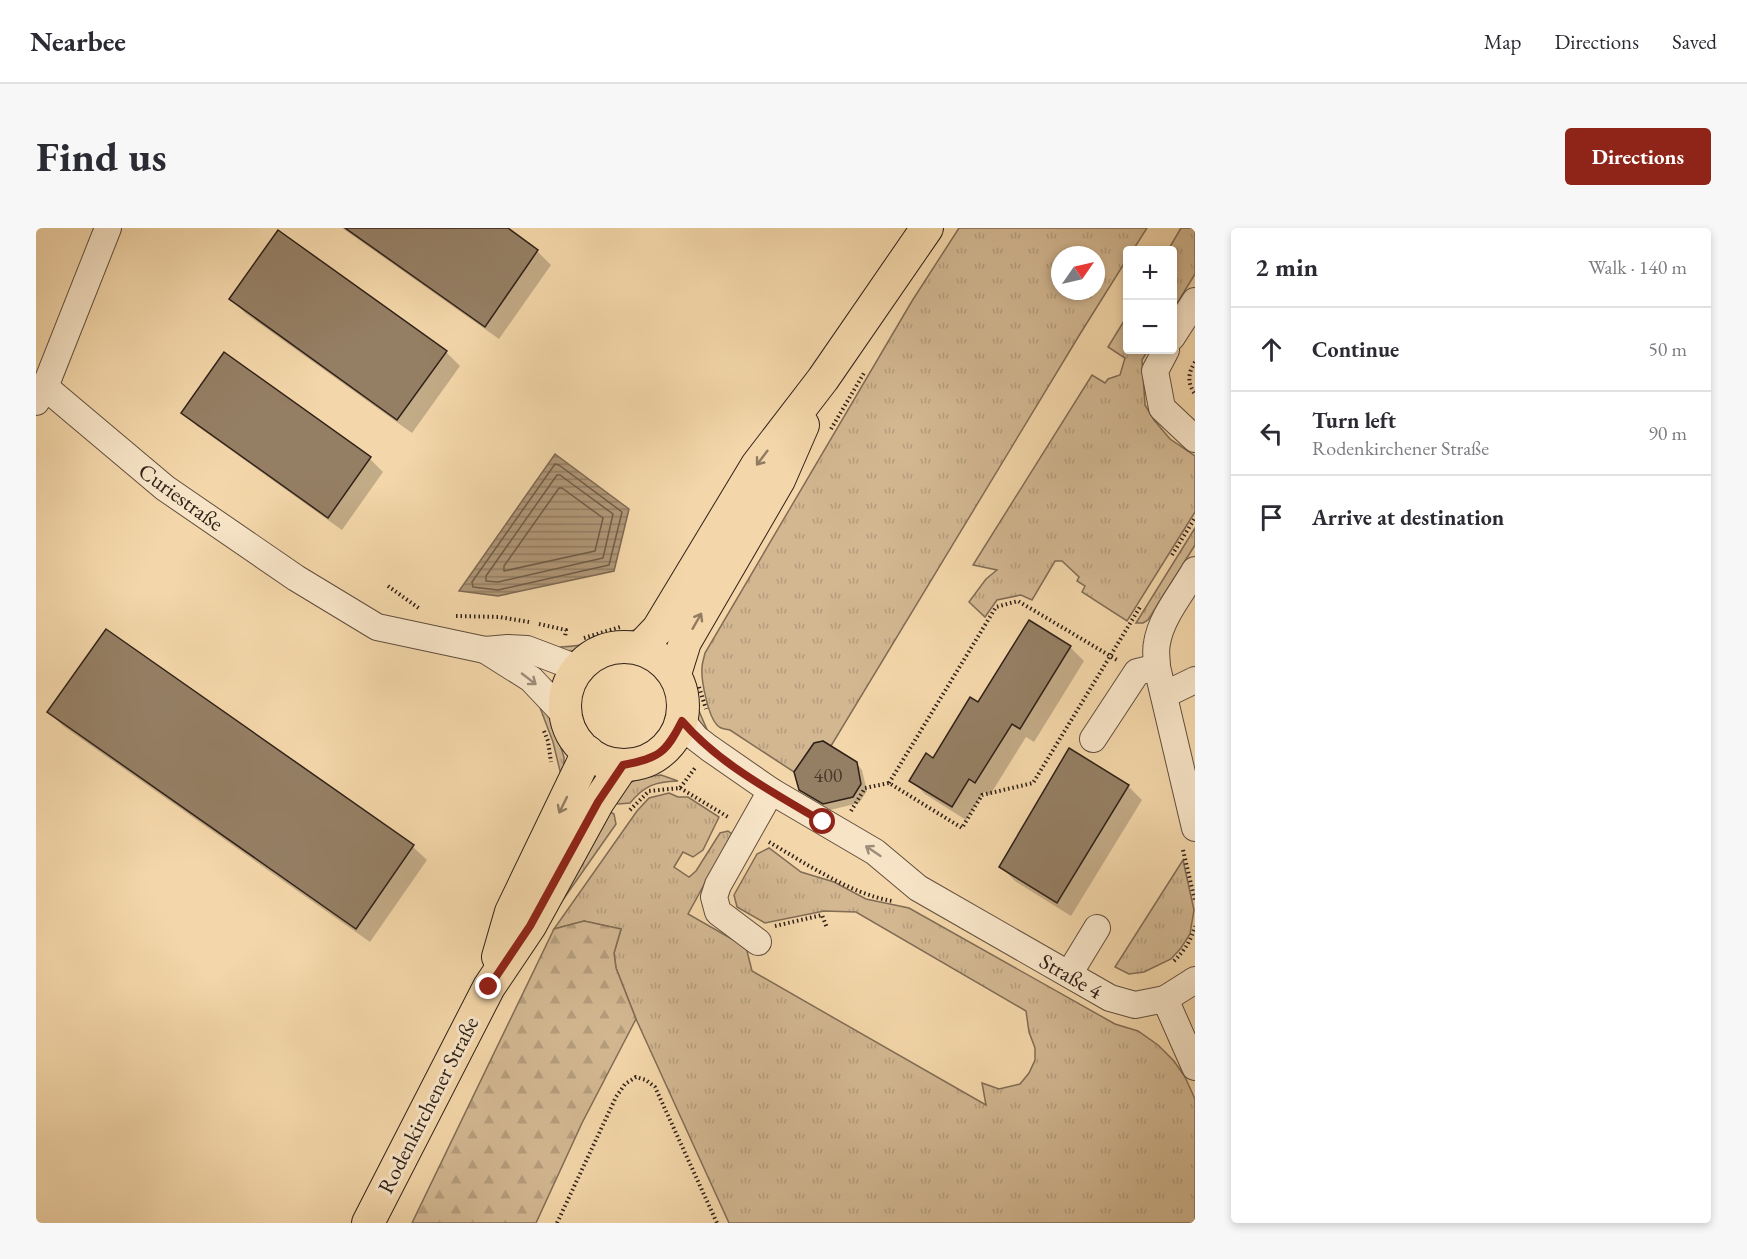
<!DOCTYPE html>
<meta charset="utf-8">
<style>
:root{--surface:#fff;--page:#f7f7f7;--text:#2b2b33;--muted:#7c7c81;--line:#e1e1e2;--accent:#8f2418}
body{margin:0;font-family:"EB Garamond",serif;background:var(--page);color:var(--text)}
.controls{position:absolute;right:18px;top:18px;display:grid;overflow:hidden;border-radius:6px;box-shadow:0 3px 9px #0003}
.controls button{width:54px;height:54px;display:grid;place-items:center;padding:0;border:0;border-bottom:2px solid var(--line);background:var(--surface);color:var(--text);font:30px sans-serif}
.compass{position:absolute;left:1015px;top:18px;width:54px;height:54px;border-radius:50%;background:var(--surface);box-shadow:0 3px 9px #0003;rotate:56deg}
.stop{position:absolute;width:18px;height:18px;margin:-14px;border:4px solid #8f2418;border-radius:50%;background:#fff}
.stop.end{background:#8f2418;border-color:#fff;box-shadow:0 2px 6px #0008}
.list{margin:0;padding:0;list-style:none}
h2{display:flex;justify-content:space-between;align-items:center;height:78px;margin:0;padding:0 24px;font-size:26px}
h2 small{font-size:20px;font-weight:400;color:var(--muted)}
.list li{display:grid;grid-template-columns:39px 1fr auto;gap:18px;align-items:center;box-sizing:border-box;height:84px;padding:0 24px;border-top:2px solid var(--line)}
.list b{display:block;font-size:22px;white-space:nowrap}
.list p{margin:0;font-size:20px;white-space:nowrap;color:var(--muted)}
.list em{font-size:20px;font-style:normal;color:var(--muted)}
.icon{flex:none;width:33px;height:33px;fill:none;stroke:currentColor;stroke-width:2;stroke-linecap:round;stroke-linejoin:round}
.map{position:relative;flex:none;width:1159px;height:995px;overflow:hidden;border-radius:6px}
header{display:flex;align-items:center;gap:36px;box-sizing:border-box;height:84px;padding:0 30px;background:var(--surface);border-bottom:2px solid var(--line)}
header strong{font-size:28px}
nav{display:flex;gap:33px;margin-inline-start:auto;font-size:21px}
.intro{display:flex;align-items:center;justify-content:space-between;box-sizing:border-box;height:144px;padding:0 36px}
h1{margin:0;font-size:42px}
.button{padding:15px 27px;border-radius:6px;background:var(--accent);color:#fff;font-size:21px;font-weight:700}
main{display:flex;gap:36px;padding:0 36px}
aside{flex:1;background:var(--surface);border-radius:6px;box-shadow:0 3px 9px #0003}
.map>svg:first-child{display:block}
</style>
<header>
<strong>Nearbee</strong>
<nav><a>Map</a><a>Directions</a><a>Saved</a></nav>
</header>
<div class="intro"><h1>Find us</h1><a class="button">Directions</a></div>
<main>
<div class="map">
<svg width="1159" height="995" viewBox="0 0 1159 995">
<defs>
<pattern id="grass-tufts" width="24" height="20" patternUnits="userSpaceOnUse" patternTransform="scale(1.5)"><rect width="24" height="20" fill="#d2b791"/><path d="M3 7l-1-3M5 7V3M7 7l1-3M15 17l-1-3M17 17v-4M19 17l1-3" fill="none" stroke="#b59d7c"/></pattern>
<pattern id="forest-firs" width="22" height="20" patternUnits="userSpaceOnUse" patternTransform="scale(1.5)"><rect width="22" height="20" fill="#d2b791"/><path d="M5 1l3.5 6h-7zM16 11l3.5 6h-7z" fill="#b59d7c"/></pattern>
<pattern id="water-rules" width="6" height="5" patternUnits="userSpaceOnUse" patternTransform="scale(1.5)"><rect width="6" height="5" fill="#b19878"/><path d="M0 2.5h6" fill="none" stroke="#907c62"/></pattern>
</defs>
<rect width="100%" height="100%" fill="#f3d6a9"/>
<filter id="stains"><feTurbulence type="fractalNoise" baseFrequency=".00333" numOctaves="4"/><feColorMatrix values="0 0 0 0 .2 0 0 0 0 .09 0 0 0 0 .02 0 0 0 .5 -.17"/></filter>
<radialGradient id="worn" r=".72"><stop offset=".6" stop-color="#630" stop-opacity="0"/><stop offset="1" stop-color="#630" stop-opacity=".3"/></radialGradient>
<!-- grass -->
<g fill="url(#grass-tufts)" stroke="#816c55" stroke-width="1.5" fill-rule="evenodd">
<path d="M923,0H1111L1097,22H1092L1091,31L1044,106L795,518L787,513L778,515L758,544L694,502C689,501 684,501 681,497C672,488 665,452 666,440C666,435 668,430 669,425L876,73ZM1024,27H1060V63H1024Z"/>
<path d="M1145,0H1159V46L1137,82L1136,22H1132Z"/>
<path d="M1091,88L1092,122H1112L1106,132L1109,177L1118,192L1134,211L1159,228V284L1091,393L1046,364L1049,358L1041,353L1043,349L1026,333H1019L996,372L985,367L961,372L949,389L933,374L950,351L961,342L937,337L1056,147L1069,155L1072,151L1084,147L1089,130L1072,119Z"/>
<path d="M1159,300V317L1112,392L1107,395H1100Z"/>
<path d="M603,400L600,406C575,416 547,425 521,423L524,419C551,418 578,411 603,400Z"/>
<path d="M654,448L663,483L672,504C655,491 654,470 650,450Z"/>
<path d="M503,477L516,491L528,529V540L525,547L517,514Z"/>
<path d="M625,547L642,553C619,554 609,557 594,575L582,576L573,570C590,554 602,549 625,547Z"/>
<path d="M633,565L642,569H652L683,589L667,622L657,629L647,624L638,639L653,649L660,643L684,605L692,603L696,606L652,686L710,719L716,743L950,877L946,855L963,861L984,856L993,845L999,832V820L993,804L990,783L820,684L788,683L729,695L701,679L698,667L721,626L733,620L765,644L798,654L830,671L873,680L1079,796L1102,803L1122,817L1138,833L1149,849L1159,871V995H693L600,791L580,740L578,725L585,701L548,693L518,701L601,583L613,570Z"/>
<path d="M565,579L578,586L580,596L510,696Z"/>
<path d="M1147,632L1158,682L1154,706L1145,720L1135,731L1108,744L1093,746L1079,739Z"/>
</g>
<!-- forest -->
<path fill="url(#forest-firs)" stroke="#816c55" stroke-width="1.5" d="M548,693L585,701L578,725L580,740L600,791L546,895L500,995H376L518,701Z"/>
<!-- water -->
<path fill="url(#water-rules)" stroke="#7d6852" stroke-width="1.5" d="M519,226L593,281L578,343L462,368L423,363Z"/>
<!-- shadow -->
<g fill="#0003">
<path d="M306,0H469L501,23L515,37L463,111Z"/>
<path d="M195,71L410,124L424,138L376,205L209,85Z"/>
<path d="M147,185L334,231L347,244L306,302L161,198Z"/>
<path d="M70,403L377,619L391,632L334,714L27,498L13,484Z"/>
<path d="M1034,419L1048,433L998,514L990,509L954,567L948,564L930,592L889,566L875,552L898,532L942,476Z"/>
<path d="M820,535L826,542L831,563L823,575L794,582L771,568L764,561Z"/>
<path d="M1092,558L1106,572L1035,688L979,653L965,639Z"/>
</g>
<g fill="none" stroke-linecap="round" stroke-linejoin="round">
<!-- shore -->
<g stroke="#705c48" stroke-width="1.5">
<path d="M519,236L523,237L586,284L573,337L462,362L437,359L436,354Z"/>
<path d="M521,247H524L577,286L567,330L462,354L450,353V348Z"/>
<path d="M523,260H526L567,290L559,323L468,343V338Z"/>
</g>
</g>
<!-- building -->
<g fill="#957f64" stroke="#302119" stroke-width="1.5">
<path d="M309,0H472L502,22L449,99Z"/>
<path d="M242,2L411,123L361,192L193,71Z"/>
<path d="M188,124L335,229L292,290L145,185Z"/>
<path d="M993,392L1035,418L984,501L976,496L939,555L933,551L916,579L873,553L890,525L897,530L934,469L942,474Z"/>
<path d="M70,401L378,617L320,701L11,484Z"/>
<path d="M787,513L821,534L825,556L817,569L787,576L763,562L758,544L778,515Z"/>
<path d="M1033,520L1093,557L1021,675L963,639Z"/>
</g>
<g fill="none" stroke-linecap="round" stroke-linejoin="round">
<!-- minor casing -->
<g stroke="#614e3d" stroke-width="28">
<g id="minor">
<path d="M1136,109L1159,73"/>
<path d="M1130,122L1119,143L1126,180L1159,211"/>
<path d="M9,159L129,260L260,350L341,399L449,422L472,420L491,421L541,440L546,435"/>
<path d="M0,174L9,159L72,0"/>
<path d="M1159,342C1146,365 1125,389 1121,415C1119,423 1121,431 1121,439L1159,600"/>
<path d="M449,422L495,451L530,488"/>
<path d="M1128,467L1159,452"/>
<path d="M646,493L660,510L673,520L735,563L839,624L882,660L1074,770L1099,777L1129,771L1159,839"/>
<path d="M1057,511L1101,444L1121,439"/>
<path d="M722,714L682,684L678,669L682,657L735,563"/>
<path d="M1033,746L1061,700"/>
<path d="M1129,771L1159,752"/>
</g>
</g>
<!-- major casing -->
<g stroke="#302119" stroke-width="34">
<g id="major">
<circle cx="588" cy="478" r="59"/>
<path d="M604,420L622,401L721,237L787,151L891,0"/>
<path d="M639,446L649,414L743,252L767,197"/>
<path d="M462,729L475,684L552,524"/>
<path d="M332,995L453,759L494,698L562,574L587,537"/>
</g>
</g>
<!-- path -->
<g stroke="#302119" stroke-width="4" stroke-dasharray="1.5 3" stroke-linecap="butt">
<path d="M1159,134C1152,145 1151,155 1159,166"/>
<path d="M795,201L828,145"/>
<path d="M1136,327L1159,290"/>
<path d="M352,358L384,381"/>
<path d="M420,388L464,389L493,394"/>
<path d="M503,396L530,402L529,409"/>
<path d="M548,410L584,399"/>
<path d="M663,459L670,481"/>
<path d="M508,503L512,513L515,534"/>
<path d="M853,555L960,379L982,373L1081,432"/>
<path d="M644,560L692,589"/>
<path d="M594,582L613,563L644,560L659,540"/>
<path d="M815,583L829,560L853,555L926,600L946,567L997,555L1104,379"/>
<path d="M733,614C769,635 815,666 856,673"/>
<path d="M1147,622L1159,673"/>
<path d="M739,698L786,687L791,700"/>
<path d="M1138,733C1148,723 1155,713 1159,698"/>
<path d="M521,995L580,869L589,856L600,849L610,852L619,859L681,995"/>
</g>
<!-- minor -->
<use href="#minor" stroke="#f7e4c7" stroke-width="26"/>
<!-- major -->
<use href="#major" stroke="#f3d6a9" stroke-width="32"/>
</g>
<!-- one-way arrows -->
<defs><path id="oneway-shaft" d="M-6 0H5M1.5-3L5.5 0L1.5 3" fill="none" stroke-width="1.6" stroke-linecap="round" stroke-linejoin="round" transform="scale(1.5)"/></defs>
<g stroke="#927c61">
<use href="#oneway-shaft" transform="translate(726 230) rotate(127)"/>
<use href="#oneway-shaft" transform="translate(661 393) rotate(-60)"/>
<use href="#oneway-shaft" transform="translate(527 577) rotate(116)"/>
</g>
<g stroke="#9d8c79">
<use href="#oneway-shaft" transform="translate(493 451) rotate(38)"/>
<use href="#oneway-shaft" transform="translate(837 623) rotate(-146)"/>
</g>
<g fill="none" stroke-linecap="round" stroke-linejoin="round">
<!-- route -->
<path stroke="#8f2418" stroke-width="8" d="M453,759L494,698L562,574L587,537C623,530 630,525 646,493C683,536 738,565 787,594"/>
</g>
<g text-anchor="middle" dominant-baseline="central" stroke-width="6" stroke-linejoin="round" paint-order="stroke">
<!-- number labels -->
<g font-size="20" fill="#49382c">
<text x="792" y="547">400</text>
</g>
<!-- street labels -->
<g font-size="22" fill="#302119" stroke="#f7e4c7">
<text transform="translate(145 269) rotate(36)">Curiestraße</text>
<text transform="translate(1035 748) rotate(30)">Straße 4</text>
<text transform="translate(392 877) rotate(-63)">Rodenkirchener Straße</text>
</g>
</g>
<rect width="100%" height="100%" filter="url(#stains)"/>
<rect width="100%" height="100%" fill="url(#worn)"/>
</svg>
<div class="controls">
<button>+</button>
<button>−</button>
</div>
<svg class="compass" viewBox="-18 -18 36 36"><path d="M0-13l5 13h-10z" fill="#e53935"/><path d="M0 13l5-13h-10z" fill="#7c7c81"/></svg>
<div class="stop" style="left:787px;top:594px"></div>
<div class="stop end" style="left:453px;top:759px"></div>
</div>
<aside>
<h2>2 min<small>Walk · 140 m</small></h2>
<ul class="list">
<li><svg class="icon" aria-label="ahead" viewBox="0 0 24 24"><path d="M12 20V5M6 11l6-6 6 6"/></svg><div><b>Continue</b></div><em>50 m</em></li>
<li><svg class="icon" aria-label="left" viewBox="0 0 24 24"><path d="M17 20v-9H6M10 6l-5 5 5 5"/></svg><div><b>Turn left</b><p>Rodenkirchener Straße</p></div><em>90 m</em></li>
<li><svg class="icon" aria-label="arrive" viewBox="0 0 24 24"><path d="M6 21V4h12l-3 4 3 4H6"/></svg><div><b>Arrive at destination</b></div></li>
</ul>
</aside>
</main>
